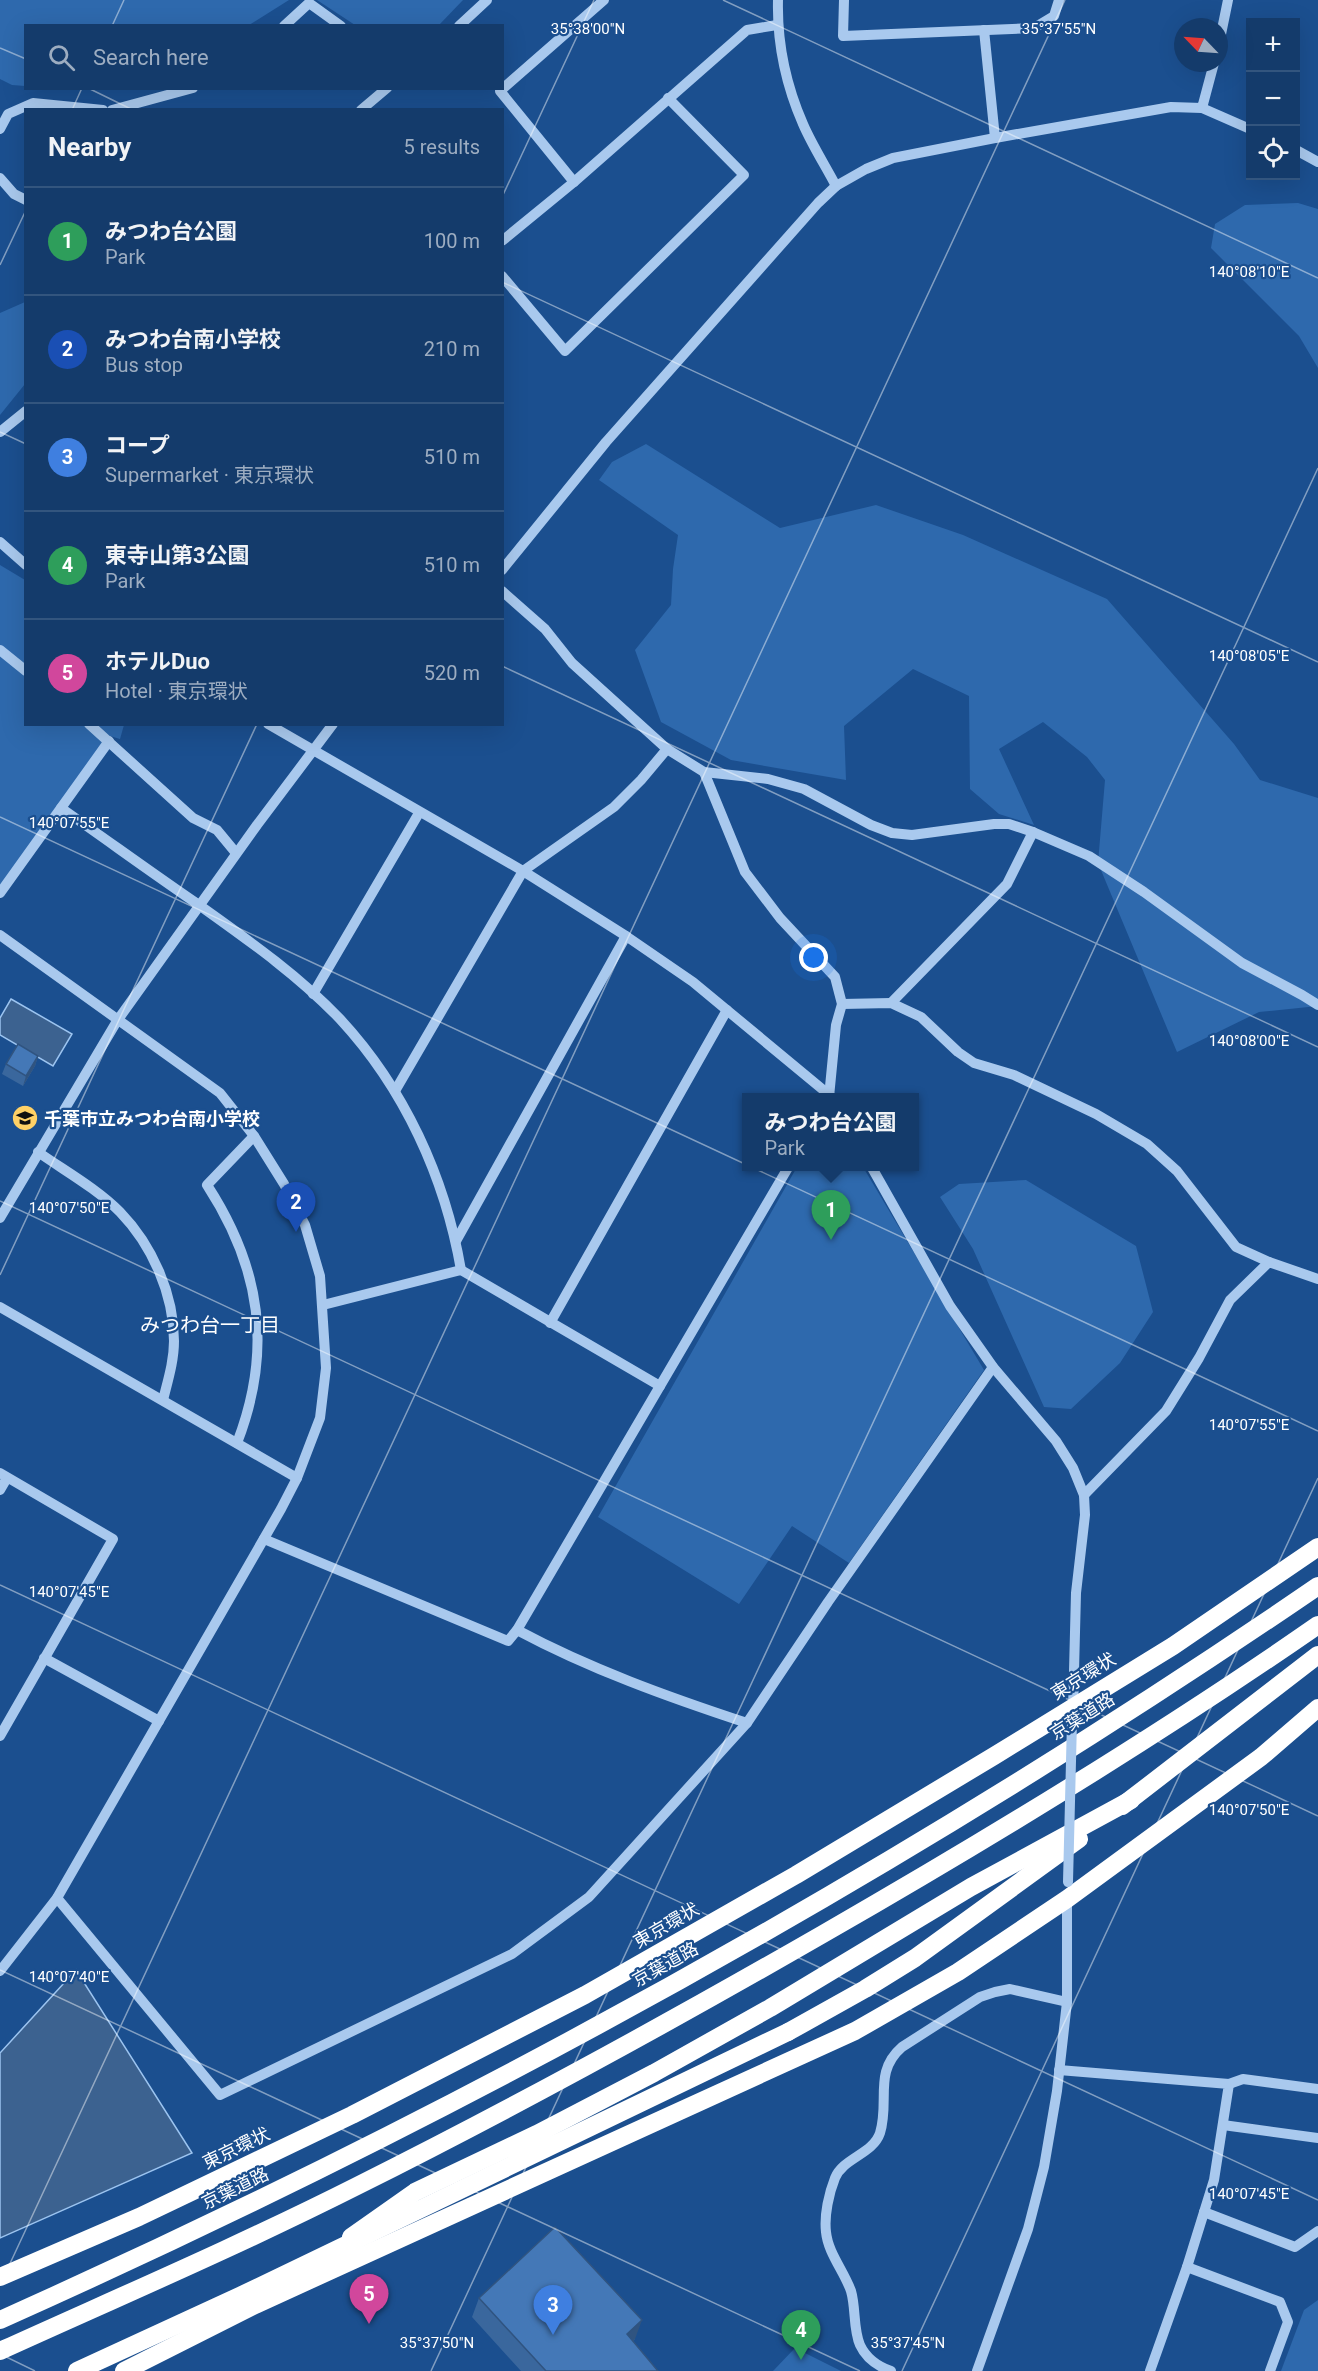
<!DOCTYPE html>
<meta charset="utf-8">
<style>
:root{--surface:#143b6b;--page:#214673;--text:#f1f3f6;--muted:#9dadc1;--line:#33557e;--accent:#ffd166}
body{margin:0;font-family:Roboto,"Noto Sans JP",sans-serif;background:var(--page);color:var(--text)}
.controls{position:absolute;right:18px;top:18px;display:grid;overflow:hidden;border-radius:0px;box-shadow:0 6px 24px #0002}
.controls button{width:54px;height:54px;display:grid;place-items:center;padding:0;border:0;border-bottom:2px solid var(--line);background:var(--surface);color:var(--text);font:30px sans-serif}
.compass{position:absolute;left:1174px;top:18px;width:54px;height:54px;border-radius:50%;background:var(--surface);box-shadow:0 6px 24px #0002;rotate:295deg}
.you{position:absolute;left:814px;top:958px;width:21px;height:21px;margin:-15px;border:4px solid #fff;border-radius:50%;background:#1a73e8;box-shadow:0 0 0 9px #1a73e833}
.badge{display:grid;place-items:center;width:39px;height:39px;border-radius:50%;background:var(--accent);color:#fff;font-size:20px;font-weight:700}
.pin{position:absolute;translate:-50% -50px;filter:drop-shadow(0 2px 3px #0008)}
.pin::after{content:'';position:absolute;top:32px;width:21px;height:18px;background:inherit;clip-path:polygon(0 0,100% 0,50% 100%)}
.popup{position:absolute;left:742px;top:1093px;width:177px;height:78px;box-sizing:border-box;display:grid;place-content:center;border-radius:0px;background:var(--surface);filter:drop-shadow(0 2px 4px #0005);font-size:20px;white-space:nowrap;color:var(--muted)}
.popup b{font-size:22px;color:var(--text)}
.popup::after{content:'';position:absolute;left:50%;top:100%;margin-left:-12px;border:12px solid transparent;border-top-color:var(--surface)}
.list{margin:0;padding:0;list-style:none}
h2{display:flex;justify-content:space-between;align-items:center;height:78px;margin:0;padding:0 24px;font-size:26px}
h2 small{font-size:20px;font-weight:400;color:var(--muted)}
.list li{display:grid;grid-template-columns:39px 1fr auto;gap:18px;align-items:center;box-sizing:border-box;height:108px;padding:0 24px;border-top:2px solid var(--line)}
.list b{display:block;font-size:22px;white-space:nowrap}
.list p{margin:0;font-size:20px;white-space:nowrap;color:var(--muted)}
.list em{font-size:20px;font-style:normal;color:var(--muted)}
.icon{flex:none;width:33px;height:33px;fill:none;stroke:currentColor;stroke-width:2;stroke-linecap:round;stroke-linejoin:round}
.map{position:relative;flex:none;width:1318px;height:2371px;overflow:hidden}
.search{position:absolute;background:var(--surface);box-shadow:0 6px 24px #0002;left:24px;top:24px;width:480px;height:66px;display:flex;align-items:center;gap:15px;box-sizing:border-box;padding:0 21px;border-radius:0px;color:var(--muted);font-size:22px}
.panel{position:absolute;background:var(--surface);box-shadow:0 6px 24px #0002;left:24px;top:108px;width:480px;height:618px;border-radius:0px}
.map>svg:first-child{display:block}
</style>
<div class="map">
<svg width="1318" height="2371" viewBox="0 0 1318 2371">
<rect width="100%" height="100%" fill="#1b4f8f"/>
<!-- green -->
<g fill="#2e69ad">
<path d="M0,0H289L249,25L26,26L25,86L12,85L0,79Z"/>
<path d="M317,0H463L439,25H355Z"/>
<path d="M1298,203L1318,209V368L1299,336L1211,248L1215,224L1245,205Z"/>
<path d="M25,302V384L0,415V313Z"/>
<path d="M646,444L780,528L876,505L963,535L1107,599L1234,744L1260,780L1318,798V1006L1259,1012L1177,1052L1098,863L1105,780L1087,757L1043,722L999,749L1034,825L999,814L970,789L969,696L913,669L844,726L846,780L731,760L661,722L635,650L671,605L673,569L678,535L599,480L612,462Z"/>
<path d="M0,565L25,580L26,724L124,725L120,739L90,730L104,742L0,886Z"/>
<path d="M797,1167H863L984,1370L849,1563L792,1526L739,1604L598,1517Z"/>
<path d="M1026,1180L1136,1246L1153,1312L1120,1363L1071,1409L1044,1407L973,1249L940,1197L959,1184Z"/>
<path d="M1318,2300V2371H1281L1304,2310Z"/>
<path d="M795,2348L841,2371H773Z"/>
</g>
<!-- water -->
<g fill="#3c6290" stroke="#9cc4f0" stroke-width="1.5">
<path d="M11,999L72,1034L53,1066L0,1035V1018Z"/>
<path d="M76,1970L192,2153L0,2238V2053Z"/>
</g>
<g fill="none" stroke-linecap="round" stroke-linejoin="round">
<!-- minor -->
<g stroke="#a9c9ee" stroke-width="10">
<path d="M778,0C777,41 786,85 803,124C812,145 825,165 836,186"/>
<path d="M844,0L843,36L1034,28L1054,16L1059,0"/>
<path d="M284,26L309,3L341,26"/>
<path d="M459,26L487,0"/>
<path d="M984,30L995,138"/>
<path d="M1219,44L1228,0"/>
<path d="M1202,108L1250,129"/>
<path d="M112,110L193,88"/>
<path d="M361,110L387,88"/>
<path d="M0,129L8,114L33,103L103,110"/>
<path d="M1296,150L1318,162"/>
<path d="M0,178L14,194L26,200"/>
<path d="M574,182L500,91L604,0"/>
<path d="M502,241L574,182L747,30L777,25"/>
<path d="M502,276L565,351L744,175L668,98"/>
<path d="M0,432L26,411"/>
<path d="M0,542L26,565"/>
<path d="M502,570L606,442L818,203L836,186L866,169L893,158L995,138L1171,107L1202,108L1214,63"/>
<path d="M502,591L545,629L572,663L667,749L704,772L768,779L804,789L871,825L892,833L912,835L994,824H1009L1033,832L1089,856L1144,892L1242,963L1302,995L1318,1005"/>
<path d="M0,650L26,671"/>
<path d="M89,724L193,818L217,830L236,853"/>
<path d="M268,724L523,871L626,936L693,982L833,1098"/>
<path d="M704,772L745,872L780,918L835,977L842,1004L836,1025L829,1097"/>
<path d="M61,808C107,840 152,873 199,905C248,940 298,975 340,1019C404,1088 445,1177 461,1270"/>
<path d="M0,893L109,741"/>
<path d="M0,935L220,1093L254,1136L284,1184L305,1225L320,1276L326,1368L320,1418L297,1478L281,1509L57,1898L0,1971"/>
<path d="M313,994L419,813"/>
<path d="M891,1003L1007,884L1033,832"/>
<path d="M842,1004L891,1003L921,1017L958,1052L974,1063L1014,1075L1096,1114L1147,1144L1177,1171L1236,1247L1269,1262"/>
<path d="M395,1091L523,871L614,807L641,780L667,749"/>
<path d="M38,1152C65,1171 96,1188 120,1212C152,1245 174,1294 174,1341C174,1361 168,1380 163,1400"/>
<path d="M871,1166L950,1306L993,1367L1056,1441L1073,1468L1084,1495L1085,1515L1076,1593L1073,1710"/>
<path d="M0,1218L117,1021L257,825L333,724"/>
<path d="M456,1241L626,936"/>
<path d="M323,1305L461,1270L660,1386"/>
<path d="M0,1307L297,1478"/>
<path d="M550,1323L727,1010"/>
<path d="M237,1443C273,1350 261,1268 207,1185L254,1136"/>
<path d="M0,1473L113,1539L0,1736"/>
<path d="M0,1490L7,1478"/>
<path d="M1084,1495L1166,1411L1199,1358L1230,1300L1269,1262L1318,1279"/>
<path d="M264,1539L508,1641L517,1630L789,1166"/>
<path d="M517,1630C590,1669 668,1697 747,1723"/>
<path d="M44,1658L159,1721"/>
<path d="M57,1898L220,2095L512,1954L589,1897L747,1723L828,1602L993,1367"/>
<path d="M1059,2070L1229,2084L1214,2180L1187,2267L1150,2371"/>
<path d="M1229,2084L1243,2079L1318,2089"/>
<path d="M1223,2125L1318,2138"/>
<path d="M1204,2212L1295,2247L1318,2231"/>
<path d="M1187,2267L1280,2302L1288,2322L1270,2371"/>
<path d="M891,2371C877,2366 866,2358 860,2345C853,2329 856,2308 851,2291C844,2271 828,2253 826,2232C824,2215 829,2193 835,2178C843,2158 873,2154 880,2133C890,2101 873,2072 902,2047L980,1997L995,1992L1010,1989L1067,2002"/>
<path d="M977,2371L1028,2229L1044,2167L1057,2091L1067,2002V1898"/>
</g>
<!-- highway -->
<g stroke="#fff" stroke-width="18">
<path d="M1122,1806L1318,1655"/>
<path d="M788,2032L865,1989L915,1958L1079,1839"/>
<path d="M351,2237L415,2192L537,2134L654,2073L770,2008L971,1887L1131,1800"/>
<path d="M0,2277L139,2217L352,2115L585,1995L796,1875L994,1756L1173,1646L1318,1547"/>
<path d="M0,2320C459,2115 903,1870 1318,1586"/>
<path d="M0,2351C119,2297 240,2245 357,2186C515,2107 670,2022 823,1934C992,1837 1158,1736 1318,1625"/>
<path d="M124,2371L255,2305L855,2031L958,1972L1067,1899L1261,1757L1318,1708"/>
</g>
<!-- minor-bridge -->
<path stroke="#a9c9ee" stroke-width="10" d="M1068,1882L1072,1721"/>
<!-- highway-bridge -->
<path stroke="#fff" stroke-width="18" d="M77,2371L244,2294L788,2032"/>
</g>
<!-- wall -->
<g fill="#3a679d">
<path d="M38,1056L35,1066L23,1086L2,1074L6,1064Z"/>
<path d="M479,2298L635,2339L633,2341L658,2371H521L472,2317Z"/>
</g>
<!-- shaded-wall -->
<g fill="#305480">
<path d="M38,1056L35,1066L23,1086L26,1076Z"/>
<path d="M642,2320L635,2339L620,2353L627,2334Z"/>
</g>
<!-- building -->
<g fill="#4478b7" stroke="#305480" stroke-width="1.5">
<path d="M18,1044L38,1056L26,1076L6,1064Z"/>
<path d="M555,2227L642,2320L627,2334L658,2371H546L479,2298Z"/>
</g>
<!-- ticks -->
<path fill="none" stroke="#fff" stroke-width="1.5" stroke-opacity="0.45" d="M723,0L1318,278M112,26L124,0M0,48L26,59M88,88L133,110M72,110L82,88M502,197L594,0M0,265L26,210M502,282L1318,662M0,432L26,444M502,666L1318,1047M0,817L1318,1431M0,1201L1318,1816M0,1275L257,724M0,1585L1318,2200M0,1970L860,2371M0,2285L1065,0M0,2354L35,2371M431,2371L1318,468M902,2371L1318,1478"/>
<!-- icons -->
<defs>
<g id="school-disc" transform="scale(1.35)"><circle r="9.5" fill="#ffd166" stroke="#1b4f8f"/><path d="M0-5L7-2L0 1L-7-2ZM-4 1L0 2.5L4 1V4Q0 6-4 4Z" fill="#111"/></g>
</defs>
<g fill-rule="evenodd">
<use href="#school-disc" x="25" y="1118"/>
</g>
<g text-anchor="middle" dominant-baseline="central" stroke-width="4.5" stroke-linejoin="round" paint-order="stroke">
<!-- poi labels -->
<g font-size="18" font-weight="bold" fill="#fff" stroke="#1b4f8f" text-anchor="start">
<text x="44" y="1118">千葉市立みつわ台南小学校</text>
</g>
<!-- street labels -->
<g font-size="18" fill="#fff" stroke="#1b4f8f">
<text transform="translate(1083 1676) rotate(-32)">東京環状</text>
<text transform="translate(1082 1716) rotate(-32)">京葉道路</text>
<text transform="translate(666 1925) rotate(-30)">東京環状</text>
<text transform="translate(665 1964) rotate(-29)">京葉道路</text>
<text transform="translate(236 2148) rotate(-26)">東京環状</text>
<text transform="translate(235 2188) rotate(-26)">京葉道路</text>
</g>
<!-- neighbourhood labels -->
<g font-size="20" fill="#fff" stroke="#1b4f8f">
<text x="210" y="1325">みつわ台一丁目</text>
</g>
</g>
<g font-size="15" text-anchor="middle" fill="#fff" stroke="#1b4f8f" stroke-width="4.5" stroke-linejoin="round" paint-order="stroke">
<text x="588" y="34">35°38'00"N</text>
<text x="1059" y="34">35°37'55"N</text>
<text x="1249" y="277">140°08'10"E</text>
<text x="1249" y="661">140°08'05"E</text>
<text x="69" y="828">140°07'55"E</text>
<text x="1249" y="1046">140°08'00"E</text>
<text x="69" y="1213">140°07'50"E</text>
<text x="1249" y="1430">140°07'55"E</text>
<text x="69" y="1597">140°07'45"E</text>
<text x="1249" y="1815">140°07'50"E</text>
<text x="69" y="1982">140°07'40"E</text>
<text x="1249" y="2199">140°07'45"E</text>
<text x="437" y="2348">35°37'50"N</text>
<text x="908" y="2348">35°37'45"N</text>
</g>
</svg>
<div class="controls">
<button>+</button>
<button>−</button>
<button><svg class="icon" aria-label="locate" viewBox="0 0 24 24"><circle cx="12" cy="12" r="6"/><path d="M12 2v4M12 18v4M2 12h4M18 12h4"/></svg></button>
</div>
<svg class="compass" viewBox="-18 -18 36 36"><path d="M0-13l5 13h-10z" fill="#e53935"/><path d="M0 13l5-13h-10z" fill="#9dadc1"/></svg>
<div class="you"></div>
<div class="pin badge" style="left:831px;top:1240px;background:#2e9e5b">1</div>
<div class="popup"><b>みつわ台公園</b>Park</div>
<div class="pin badge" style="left:296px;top:1232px;background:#1a4fb4">2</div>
<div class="pin badge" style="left:553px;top:2335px;background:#3f7fe0">3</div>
<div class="pin badge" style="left:801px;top:2360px;background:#2e9e5b">4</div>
<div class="pin badge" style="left:369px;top:2324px;background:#d1479c">5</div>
<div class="search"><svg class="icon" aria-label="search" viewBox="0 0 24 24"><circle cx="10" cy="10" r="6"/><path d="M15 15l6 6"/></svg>Search here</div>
<section class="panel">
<h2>Nearby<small>5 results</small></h2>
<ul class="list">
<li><span class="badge" style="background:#2e9e5b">1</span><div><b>みつわ台公園</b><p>Park</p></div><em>100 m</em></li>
<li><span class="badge" style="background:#1a4fb4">2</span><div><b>みつわ台南小学校</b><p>Bus stop</p></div><em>210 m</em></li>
<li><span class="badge" style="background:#3f7fe0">3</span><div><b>コープ</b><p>Supermarket · 東京環状</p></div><em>510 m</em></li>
<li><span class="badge" style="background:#2e9e5b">4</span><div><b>東寺山第3公園</b><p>Park</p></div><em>510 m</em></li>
<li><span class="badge" style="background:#d1479c">5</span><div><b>ホテルDuo</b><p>Hotel · 東京環状</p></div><em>520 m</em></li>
</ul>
</section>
</div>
